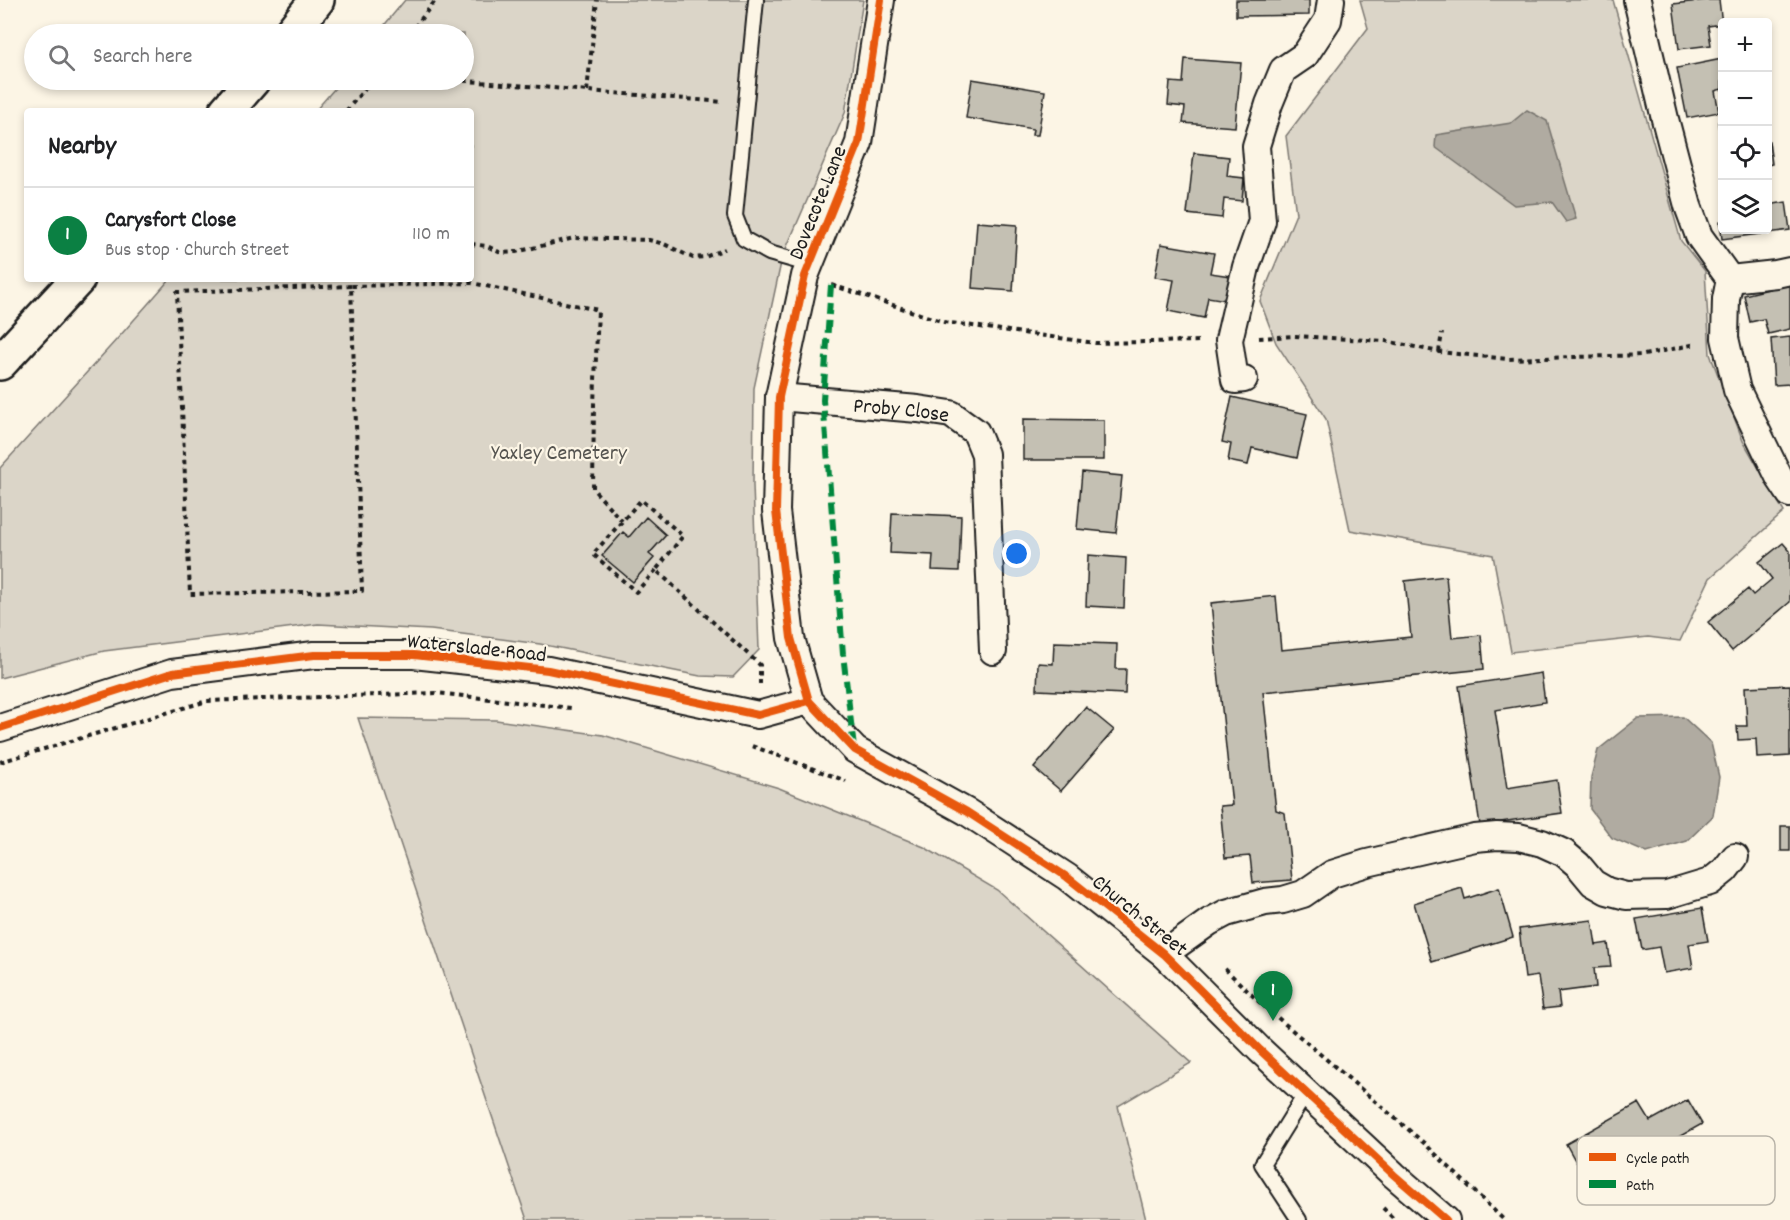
<!DOCTYPE html>
<html lang="en">
<head>
<meta charset="utf-8">
<style>
  :root { --surface:#fff; --page:#f2f2f2; --text:#202124; --muted:#757577; --line:#e0e0e0; --accent:#0b8043 }
  body { margin:0; font-family:Dekko,sans-serif; background:var(--page); color:var(--text) }
  .controls { position:absolute; right:18px; top:18px; display:grid; overflow:hidden; border-radius:6px; box-shadow:0 3px 9px #0003 }
  .controls button { width:54px; height:54px; display:grid; place-items:center; padding:0; border:0; border-bottom:2px solid var(--line); background:var(--surface); color:var(--text); font:30px sans-serif }
  .you { position:absolute; left:1017px; top:554px; width:21px; height:21px; margin:-15px; border:4px solid #fff; border-radius:50%; background:#1a73e8; box-shadow:0 0 0 9px #1a73e833 }
  .badge { display:grid; place-items:center; width:39px; height:39px; border-radius:50%; background:var(--accent); color:#fff; font-size:20px; font-weight:700 }
  .pin { position:absolute; translate:-50% -50px; filter:drop-shadow(0 2px 3px #0008) }
  .pin::after { content:''; position:absolute; top:32px; width:21px; height:18px; background:inherit; clip-path:polygon(0 0,100% 0,50% 100%) }
  .list { margin:0; padding:0; list-style:none }
  h2 { display:flex; justify-content:space-between; align-items:center; height:78px; margin:0; padding:0 24px; font-size:26px }
  h2 small { font-size:20px; font-weight:400; color:var(--muted) }
  .list li { display:grid; grid-template-columns:39px 1fr auto; gap:18px; align-items:center; box-sizing:border-box; height:96px; padding:0 24px; border-top:2px solid var(--line) }
  .list b { display:block; font-size:22px; white-space:nowrap }
  .list p { margin:0; font-size:20px; white-space:nowrap; color:var(--muted) }
  .list em { font-size:20px; font-style:normal; color:var(--muted) }
  .icon { flex:none; width:33px; height:33px; fill:none; stroke:currentColor; stroke-width:2; stroke-linecap:round; stroke-linejoin:round }
  .map { position:relative; flex:none; width:1790px; height:1220px; overflow:hidden }
  .search { position:absolute; background:var(--surface); box-shadow:0 3px 9px #0003; left:24px; top:24px; width:450px; height:66px; display:flex; align-items:center; gap:15px; box-sizing:border-box; padding:0 21px; border-radius:33px; color:var(--muted); font-size:22px }
  .panel { position:absolute; background:var(--surface); box-shadow:0 3px 9px #0003; left:24px; top:108px; width:450px; height:174px; border-radius:6px }
  .map>svg:first-child { display:block }
  .green { fill:#dbd5c8; stroke:#7c7872; stroke-width:1.5 }
  .water { fill:#b0aba1; stroke:#75726c; stroke-width:1.5 }
  .building { fill:#c4c0b3; stroke:#1c1c1c; stroke-width:1.5 }
  .lines { fill:none; stroke-linecap:round; stroke-linejoin:round }
  .service-casing { stroke:#1c1c1c; stroke-width:18 }
  .minor-casing { stroke:#1c1c1c; stroke-width:30 }
  .secondary-casing { stroke:#1c1c1c; stroke-width:38 }
  .path { stroke:#1c1c1c; stroke-width:4; stroke-dasharray:4.5 4.5; stroke-linecap:butt }
  .service { stroke:#fcf5e5; stroke-width:14 }
  .minor { stroke:#fcf5e5; stroke-width:26 }
  .secondary { stroke:#fcf5e5; stroke-width:33 }
  .quiet { stroke:#00873e; stroke-width:6; stroke-dasharray:12 6; stroke-linecap:butt }
  .cycleway-casing { stroke:#fcf5e5; stroke-width:11 }
  .cycleway { stroke:#e8590c; stroke-width:8 }
  .labels { text-anchor:middle; stroke-width:4.5; stroke-linejoin:round; paint-order:stroke }
  .street-label { font-size:22px; fill:#1c1c1c; stroke:#fcf5e5 }
  .park-label { font-size:22px; fill:#555450; stroke:#fcf5e5 }
  .key { fill:#fcf5e5; stroke:#b9b4a9; stroke-width:1.5 }
  .key-label { font-size:16px; fill:#1c1c1c }
</style>
</head>
<body>
<div class="map">
<svg width="1790" height="1220" viewBox="0 0 1790 1220">
  <rect width="100%" height="100%" fill="#fcf5e5"/>
  <filter id="ink" filterUnits="userSpaceOnUse"><feTurbulence type="fractalNoise" baseFrequency=".0167" numOctaves="2"/><feDisplacementMap in="SourceGraphic" scale="12" xChannelSelector="R" yChannelSelector="G"/><feConvolveMatrix kernelMatrix="1 2 1 2 8 2 1 2 1" color-interpolation-filters="sRGB"/></filter>
  <g filter="url(#ink)">
    <path class="green" d="M405,0H863L845,113L782,258L754,388L753,485L759,650L733,677L700,676L540,644L431,630L318,624L104,651L0,678V468L118,338L170,279H471V111H315L342,80H464V34H377Z
      M1360,0H1613L1681,241L1705,271L1710,354L1743,441L1784,512L1710,578L1680,641L1648,637L1511,652L1493,555L1350,530L1326,419L1276,343L1260,301L1296,214L1286,136L1368,28Z
      M358,718L496,720L603,735L779,788L924,847L997,890L1191,1063L1118,1106L1146,1220H527Z"/>
    <path class="water" d="M1527,110L1547,121L1576,219L1566,222L1552,202L1514,205L1435,147L1436,135L1511,123Z
      M1683,717L1711,743L1719,777L1713,816L1687,841L1647,853L1612,838L1590,809L1591,777L1598,750L1638,718Z"/>
    <path class="building" d="M1236,0H1309V15L1236,16Z
      M1707,0H1719L1722,24L1708,26L1711,45L1679,49L1673,4Z
      M1185,59L1241,63L1235,127L1183,123L1185,107L1168,105L1170,82L1183,83Z
      M1722,59V89L1715,91L1719,112L1687,118L1677,68Z
      M972,79L1045,91L1038,135H1032L1033,129L966,118Z
      M1722,121V158L1718,122Z
      M1768,141H1769L1772,164L1768,165Z
      M1194,153L1229,157L1227,176L1244,178L1242,201L1224,199L1222,218L1187,214Z
      M1786,202L1790,230L1722,239L1720,222L1722,221V230H1768V205Z
      M977,222L1017,225L1013,291L972,288Z
      M1161,244L1214,253L1210,273L1230,276L1226,300L1208,297L1204,318L1168,311L1174,280L1155,277Z
      M1790,284V329L1768,334L1764,319L1750,322L1744,295Z
      M1790,337V384L1774,385L1771,339Z
      M1232,397L1307,414L1297,458L1252,448L1248,465L1228,461L1231,444L1222,442Z
      M1023,419L1104,420V460H1023Z
      M1082,472L1122,476L1116,533L1077,529Z
      M892,513L961,516L959,571L932,570L933,555L890,553Z
      M646,517L666,535L649,554L654,558L633,582L602,556L623,532L629,537Z
      M1783,543L1790,551V602L1732,651L1708,622L1748,589L1753,595L1772,579L1759,562Z
      M1088,555L1126,558L1124,608L1086,606Z
      M1446,576L1452,638L1481,635L1484,669L1263,692L1276,810L1285,813L1292,880L1253,883L1250,856L1225,858L1220,806L1232,805L1211,603L1276,596L1281,650L1411,637L1405,581Z
      M1054,642L1117,644L1116,669H1126L1125,694L1037,690L1038,663L1053,664Z
      M1541,673L1545,702L1495,710L1507,788L1557,780L1562,813L1480,825L1459,686Z
      M1790,685V756L1757,758L1756,739L1738,740L1737,726H1747L1745,687Z
      M1086,707L1114,730L1061,791L1034,768Z
      M1781,826H1790V851H1781Z
      M1462,888L1465,899L1499,888L1513,937L1432,962L1414,903Z
      M1702,908L1708,941L1689,944L1693,968L1664,973L1659,947L1642,950L1636,919Z
      M1592,920L1596,945L1608,943L1611,967L1594,968L1596,987L1558,992L1560,1007L1543,1009L1538,976L1525,978L1519,929Z
      M1688,1100L1702,1124L1607,1177L1593,1153L1576,1162L1566,1144L1639,1103L1650,1121Z"/>
    <g class="lines">
      <defs>
        <path id="service" d="M756,0L735,216L744,239L769,253L811,265
          M1299,1220L1262,1164L1306,1093"/>
        <g id="minor">
          <path d="M881,0L859,143L805,276L779,397L776,511L791,638L809,701L855,750L967,812L1067,877L1164,954L1260,1050L1394,1175L1446,1220"/>
          <path d="M1637,0L1665,119L1688,206L1699,236L1730,279L1726,299L1725,338L1737,390L1780,479L1790,494"/>
          <path d="M1730,279L1776,274L1790,271"/>
          <path d="M1244,379L1235,380L1229,340L1246,267L1262,221L1256,146L1269,104L1283,70L1305,55L1328,20L1331,0"/>
          <path id="s1" d="M779,397L918,409L951,414L976,432L985,454L993,651"/>
          <path d="M0,728L172,673L314,655H414L548,670L758,715L809,701"/>
          <path d="M1164,954L1209,922L1226,913L1265,902L1283,900L1303,894L1332,874L1367,863L1475,838L1497,836L1519,837L1542,843L1564,853L1578,865L1593,883L1607,891L1626,896L1667,895L1710,882L1725,870L1735,857"/>
        </g>
        <path id="secondary" d="M290,34L317,0
          M226,111L253,80
          M0,363L78,279"/>
      </defs>
      <use href="#service" class="service-casing"/>
      <use href="#minor" class="minor-casing"/>
      <use href="#secondary" class="secondary-casing"/>
      <path class="path" d="M409,34L436,0
        M455,80L723,102
        M587,91L597,0
        M346,111L372,80
        M471,244L487,246L501,253L516,252L574,238L649,240L664,244L693,258L705,257L725,249
        M832,285L944,322L1095,343L1201,341
        M351,286L177,292L190,594L362,591L351,286L472,283L598,310L594,404L593,489L622,521
        M1259,338L1293,336L1386,341L1439,352L1508,359L1644,355L1696,344
        M1439,352L1442,333
        M656,570L636,592L593,554L641,500L683,536L656,570L760,665V684
        M752,746L846,781
        M0,762L207,701L436,693L571,708
        M1225,969L1257,1000L1424,1143L1504,1220
        M1383,1208L1395,1220"/>
      <use href="#service" class="service"/>
      <use href="#minor" class="minor"/>
      <use href="#secondary" class="secondary"/>
      <path class="quiet" d="M831,285L823,400L843,654L854,748"/>
      <defs>
        <path id="cycleway" d="M881,0L859,143L805,276L779,397L776,511L791,638L809,701L855,750L967,812L1067,877L1164,954L1260,1050L1394,1175L1446,1220
          M0,728L172,673L314,655H414L548,670L758,715L809,701"/>
      </defs>
      <use href="#cycleway" class="cycleway-casing"/>
      <use href="#cycleway" class="cycleway"/>
    </g>
  </g>
  <g class="labels">
    <g class="street-label">
      <text transform="translate(816 202) rotate(-68)" y="8">Dovecote Lane</text>
      <text dy="8" stroke="none"><textPath href="#s1" startOffset="123">Proby Close</textPath></text>
      <text transform="translate(477 646) rotate(6)" y="8">Waterslade Road</text>
      <text transform="translate(1141 914) rotate(39)" y="8">Church Street</text>
    </g>
    <g class="park-label">
      <text x="559" y="459">Yaxley Cemetery</text>
    </g>
  </g>
  <rect x="1577" y="1136" width="198" height="69" rx="9" class="key"/>
  <rect x="1589" y="1153" width="27" height="8" fill="#e8590c"/>
  <rect x="1589" y="1180" width="27" height="8" fill="#00873e"/>
  <g class="key-label">
    <text x="1626" y="1163">Cycle path</text>
    <text x="1626" y="1190">Path</text>
  </g>
</svg>
<div class="controls">
<button>+</button>
<button>−</button>
<button><svg class="icon" aria-label="locate" viewBox="0 0 24 24"><circle cx="12" cy="12" r="6"/><path d="M12 2v4M12 18v4M2 12h4M18 12h4"/></svg></button>
<button><svg class="icon" aria-label="layers" viewBox="0 0 24 24"><path d="M12 4l9 5-9 5-9-5zM3 14l9 5 9-5"/></svg></button>
</div>
<div class="you"></div>
<div class="pin badge" style="left:1273px;top:1021px">1</div>
<div class="search"><svg class="icon" aria-label="search" viewBox="0 0 24 24"><circle cx="10" cy="10" r="6"/><path d="M15 15l6 6"/></svg>Search here</div>
<section class="panel">
<h2>Nearby<small></small></h2>
<ul class="list">
<li><span class="badge">1</span><div><b>Carysfort Close</b><p>Bus stop · Church Street</p></div><em>110 m</em></li>
</ul>
</section>
</div>
</body>
</html>
